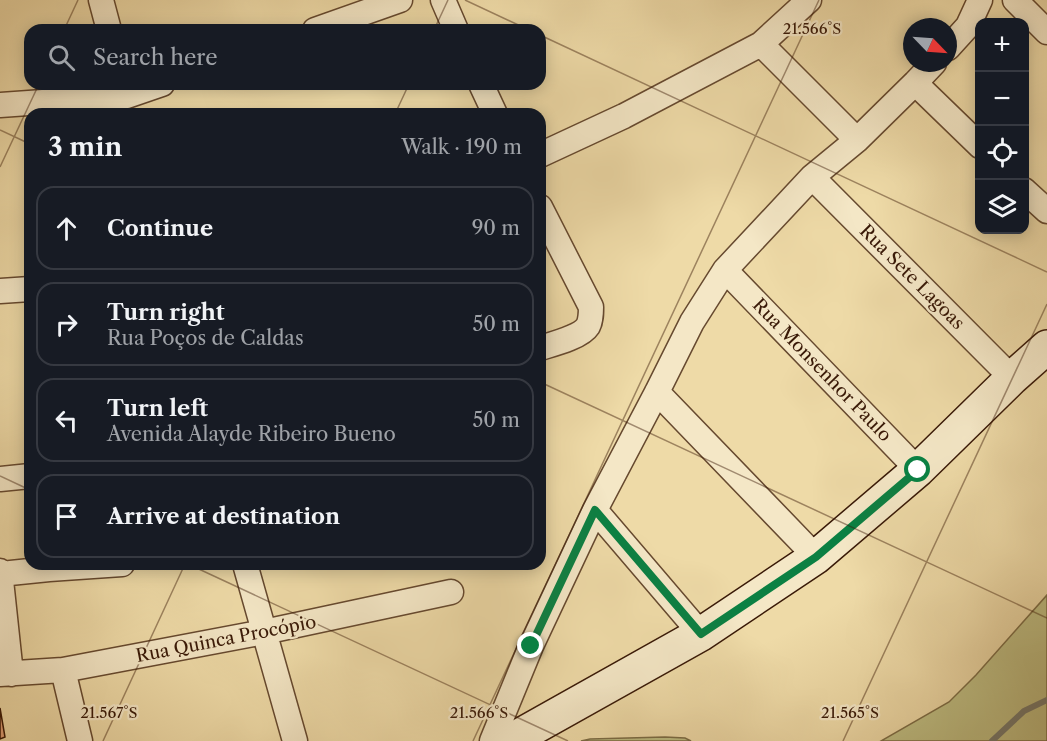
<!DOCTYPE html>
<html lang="en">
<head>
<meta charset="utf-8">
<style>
  :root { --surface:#171b24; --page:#242831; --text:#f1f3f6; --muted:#9ea1a6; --line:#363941 }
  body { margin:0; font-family:"Libre Caslon Text",serif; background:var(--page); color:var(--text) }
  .controls { position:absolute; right:18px; top:18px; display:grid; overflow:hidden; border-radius:12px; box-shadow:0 3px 15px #0003 }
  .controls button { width:54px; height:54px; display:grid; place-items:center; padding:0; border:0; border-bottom:2px solid var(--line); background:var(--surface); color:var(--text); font:30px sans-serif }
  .compass { position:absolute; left:903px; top:18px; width:54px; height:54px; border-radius:50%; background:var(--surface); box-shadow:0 3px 15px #0003; rotate:115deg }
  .stop { position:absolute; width:18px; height:18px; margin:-14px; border:4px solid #0b8043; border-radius:50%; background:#fff }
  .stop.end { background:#0b8043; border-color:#fff; box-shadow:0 2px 6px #0008 }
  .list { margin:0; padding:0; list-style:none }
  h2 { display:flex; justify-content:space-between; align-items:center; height:78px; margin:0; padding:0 24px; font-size:26px }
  h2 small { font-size:20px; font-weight:400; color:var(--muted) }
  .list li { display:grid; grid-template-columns:39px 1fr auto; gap:18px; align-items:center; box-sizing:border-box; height:84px; margin:0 12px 12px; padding:0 12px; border:2px solid var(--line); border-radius:18px }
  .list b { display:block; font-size:22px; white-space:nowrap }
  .list p { margin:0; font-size:20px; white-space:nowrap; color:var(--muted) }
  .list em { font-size:20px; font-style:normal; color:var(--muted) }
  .icon { flex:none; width:33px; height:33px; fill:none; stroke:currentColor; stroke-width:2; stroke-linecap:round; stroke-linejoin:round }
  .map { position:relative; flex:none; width:1047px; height:741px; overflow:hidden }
  .search { position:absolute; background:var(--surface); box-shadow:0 3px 15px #0003; left:24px; top:24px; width:522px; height:66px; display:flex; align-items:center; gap:15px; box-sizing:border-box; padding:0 21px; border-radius:18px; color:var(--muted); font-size:22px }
  .panel { position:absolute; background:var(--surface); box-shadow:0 3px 15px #0003; left:24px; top:108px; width:522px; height:462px; border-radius:18px }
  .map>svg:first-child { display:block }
  .green { fill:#bebe83; stroke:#7c6c45; stroke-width:1.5 }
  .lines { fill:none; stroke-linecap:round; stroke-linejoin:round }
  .stream { stroke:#74786d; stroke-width:6 }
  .building { fill:#de9e77; stroke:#391907; stroke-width:1.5 }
  .street-casing { stroke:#66492f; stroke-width:27 }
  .secondary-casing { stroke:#391907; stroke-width:36 }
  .street { stroke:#f4e7c6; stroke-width:24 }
  .secondary { stroke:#f4e7c6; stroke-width:33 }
  .route { stroke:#0b8043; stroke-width:8 }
  .ticks { fill:none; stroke:#391907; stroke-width:1.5; stroke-opacity:0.45 }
  .labels { text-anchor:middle; stroke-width:4.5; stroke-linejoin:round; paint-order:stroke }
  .street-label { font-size:18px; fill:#391907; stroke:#f4e7c6 }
  .ticks-label { font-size:15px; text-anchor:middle; fill:#391907; stroke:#f4e7c6; stroke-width:4.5; stroke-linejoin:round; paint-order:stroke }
</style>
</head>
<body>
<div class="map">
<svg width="1047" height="741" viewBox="0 0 1047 741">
  <rect width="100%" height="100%" fill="#eedaa7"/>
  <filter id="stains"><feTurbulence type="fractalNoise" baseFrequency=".00333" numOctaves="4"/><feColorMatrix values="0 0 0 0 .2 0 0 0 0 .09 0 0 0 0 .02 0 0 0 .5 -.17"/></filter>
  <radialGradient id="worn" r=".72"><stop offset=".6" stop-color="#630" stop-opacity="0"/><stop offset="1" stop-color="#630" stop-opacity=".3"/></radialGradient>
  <path class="green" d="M1047,595V741H881L949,702L976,675Z
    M665,737L685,738L691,741H581L590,739Z"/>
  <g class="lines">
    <path class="stream" d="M992,741L1024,711L1047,700"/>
  </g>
  <path class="building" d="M0,708L5,737L0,739Z"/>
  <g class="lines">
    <defs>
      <path id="street" d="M101,0L109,30
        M443,0L456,30
        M1015,0L1047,32
        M315,30L400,0
        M761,44L857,140
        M948,48L968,26L980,0
        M915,83L980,146
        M481,84L495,114
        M0,105L127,96L162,84
        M540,155L624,116L761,44L809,0
        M812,177L1012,378
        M1024,190L1047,211
        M540,207L591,307C591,314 591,320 588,326C581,337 553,344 540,348
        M725,270L918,470
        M0,291L30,289
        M657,392L816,557
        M0,479L30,476
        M595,510L701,634
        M245,564L295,741
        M0,571L11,674
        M0,574L49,569L122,564
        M63,670L80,741
        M0,674L63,670L264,632L451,592
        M492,741L531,646L595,510L657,392L692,322L725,270L812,177L857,140L915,83L934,63"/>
      <path id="secondary" d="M510,741L701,634L816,557L918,470L1012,378L1047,347"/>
    </defs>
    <use href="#street" class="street-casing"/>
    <use href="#secondary" class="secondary-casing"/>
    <use href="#street" class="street"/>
    <use href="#secondary" class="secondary"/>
  </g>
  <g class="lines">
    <path class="route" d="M531,646L595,510L701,634L816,557L918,470"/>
  </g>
  <path class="ticks" d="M465,0L529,30M64,30L78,0M434,30L448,0M540,35L1047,272M395,114L409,84M0,130L30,144M0,167L39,84M540,382L1047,618M0,476L30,490M188,564L568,741M103,741L185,564M473,741L819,0M843,741L1047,304"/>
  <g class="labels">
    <g class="street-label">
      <text transform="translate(912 277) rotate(45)" y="6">Rua Sete Lagoas</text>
      <text transform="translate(822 370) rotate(46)" y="6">Rua Monsenhor Paulo</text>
      <text transform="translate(226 639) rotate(-11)" y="6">Rua Quinca Procópio</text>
    </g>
  </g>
  <g class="ticks-label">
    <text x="812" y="34">21.566°S</text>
    <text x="109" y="718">21.567°S</text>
    <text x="479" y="718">21.566°S</text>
    <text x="850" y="718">21.565°S</text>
  </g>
  <rect width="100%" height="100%" filter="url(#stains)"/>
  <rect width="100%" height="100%" fill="url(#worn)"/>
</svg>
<div class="controls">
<button>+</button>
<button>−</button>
<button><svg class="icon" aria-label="locate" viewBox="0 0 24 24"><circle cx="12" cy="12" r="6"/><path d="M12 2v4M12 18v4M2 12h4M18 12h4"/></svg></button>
<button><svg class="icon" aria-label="layers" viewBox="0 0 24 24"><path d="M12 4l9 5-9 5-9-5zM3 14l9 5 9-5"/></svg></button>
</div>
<svg class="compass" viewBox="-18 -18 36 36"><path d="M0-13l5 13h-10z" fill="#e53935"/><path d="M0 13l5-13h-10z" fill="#9ea1a6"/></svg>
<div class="stop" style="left:918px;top:470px"></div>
<div class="stop end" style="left:531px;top:646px"></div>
<div class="search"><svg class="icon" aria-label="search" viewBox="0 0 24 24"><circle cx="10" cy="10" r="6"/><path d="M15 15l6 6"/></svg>Search here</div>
<section class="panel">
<h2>3 min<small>Walk · 190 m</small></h2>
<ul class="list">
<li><svg class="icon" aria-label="ahead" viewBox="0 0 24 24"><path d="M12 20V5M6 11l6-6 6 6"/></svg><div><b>Continue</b></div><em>90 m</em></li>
<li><svg class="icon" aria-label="right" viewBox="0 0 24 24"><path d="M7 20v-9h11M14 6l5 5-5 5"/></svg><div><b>Turn right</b><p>Rua Poços de Caldas</p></div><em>50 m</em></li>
<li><svg class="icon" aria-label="left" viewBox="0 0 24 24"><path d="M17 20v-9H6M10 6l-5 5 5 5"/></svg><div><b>Turn left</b><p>Avenida Alayde Ribeiro Bueno</p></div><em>50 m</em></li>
<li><svg class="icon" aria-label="arrive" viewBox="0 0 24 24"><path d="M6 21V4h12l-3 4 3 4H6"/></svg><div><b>Arrive at destination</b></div></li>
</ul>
</section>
</div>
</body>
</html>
